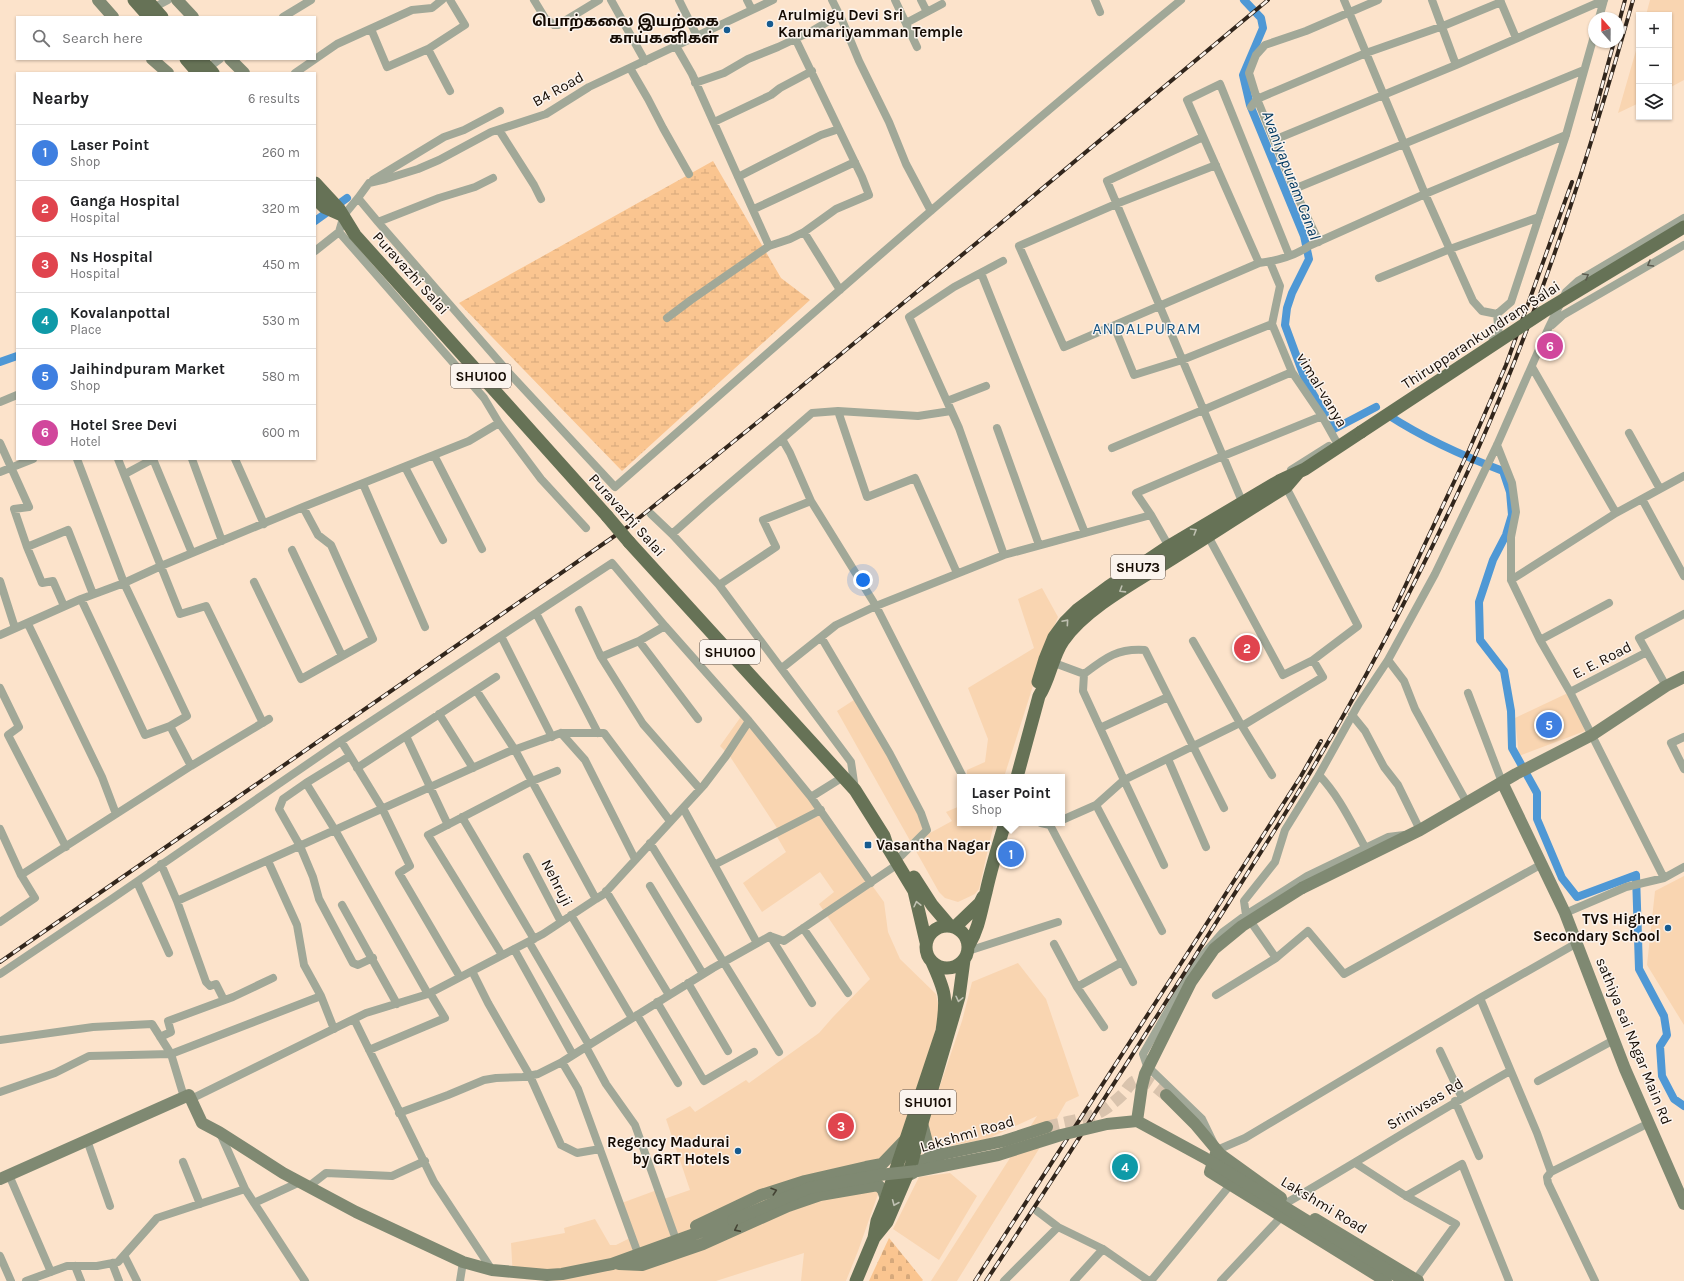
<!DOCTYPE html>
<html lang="en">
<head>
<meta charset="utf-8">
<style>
  :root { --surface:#fff; --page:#f2f2f2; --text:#202124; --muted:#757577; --line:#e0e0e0; --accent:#165b90 }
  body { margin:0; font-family:Karla,"Noto Sans Tamil",sans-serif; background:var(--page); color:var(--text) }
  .controls { position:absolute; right:12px; top:12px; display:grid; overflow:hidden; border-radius:0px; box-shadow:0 1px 3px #0004 }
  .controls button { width:36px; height:36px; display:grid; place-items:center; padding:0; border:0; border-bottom:1px solid var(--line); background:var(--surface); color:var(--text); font:20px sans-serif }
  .compass { position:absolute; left:1588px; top:12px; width:36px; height:36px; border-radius:50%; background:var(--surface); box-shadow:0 1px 3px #0004; rotate:339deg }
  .you { position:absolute; left:863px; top:580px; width:14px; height:14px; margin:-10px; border:3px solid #fff; border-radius:50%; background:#1a73e8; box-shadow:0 0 0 6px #1a73e833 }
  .badge { display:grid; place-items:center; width:26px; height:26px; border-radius:50%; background:var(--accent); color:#fff; font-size:13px; font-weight:700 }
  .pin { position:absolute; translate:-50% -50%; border:2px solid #fff; box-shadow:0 1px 4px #0006 }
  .popup { position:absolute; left:957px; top:774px; width:108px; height:52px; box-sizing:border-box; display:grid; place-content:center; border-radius:0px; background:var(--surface); filter:drop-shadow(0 1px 3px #0005); font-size:13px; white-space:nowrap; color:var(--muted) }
  .popup b { font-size:15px; color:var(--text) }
  .popup::after { content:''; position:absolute; left:50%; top:100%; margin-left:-8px; border:8px solid transparent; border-top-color:var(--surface) }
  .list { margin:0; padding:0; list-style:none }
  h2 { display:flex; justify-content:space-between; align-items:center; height:52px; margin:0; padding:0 16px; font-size:17px }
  h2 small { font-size:13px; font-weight:400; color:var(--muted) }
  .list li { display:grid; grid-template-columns:26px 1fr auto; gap:12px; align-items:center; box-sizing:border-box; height:56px; padding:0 16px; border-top:1px solid var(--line) }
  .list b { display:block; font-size:15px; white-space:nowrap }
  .list p { margin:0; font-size:13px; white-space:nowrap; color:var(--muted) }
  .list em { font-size:13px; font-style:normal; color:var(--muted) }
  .icon { flex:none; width:22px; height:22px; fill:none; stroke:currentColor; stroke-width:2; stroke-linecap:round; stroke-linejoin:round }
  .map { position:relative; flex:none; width:1684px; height:1281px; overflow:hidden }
  .search { position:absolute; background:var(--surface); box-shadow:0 1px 3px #0004; left:16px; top:16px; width:300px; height:44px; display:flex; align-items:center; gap:10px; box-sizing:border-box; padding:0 14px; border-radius:0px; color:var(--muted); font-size:15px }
  .panel { position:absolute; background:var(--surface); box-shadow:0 1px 3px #0004; left:16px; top:72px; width:300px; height:388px; border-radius:0px }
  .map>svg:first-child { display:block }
  .built { fill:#f9d5b1 }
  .wetland { fill:url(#wetland-marsh) }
  .cemetery { fill:url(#cemetery-stones) }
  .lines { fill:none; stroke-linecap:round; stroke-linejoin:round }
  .canal { stroke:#4f98d5; stroke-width:8 }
  .secondary-tunnel { stroke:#d9c3ad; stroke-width:12; stroke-dasharray:12 6; stroke-linecap:butt }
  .street { stroke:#a1a898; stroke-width:8 }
  .secondary { stroke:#7f8972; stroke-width:12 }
  .primary { stroke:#667256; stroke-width:13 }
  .rail-casing { stroke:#32261c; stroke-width:4 }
  .rail { stroke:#fbf4ee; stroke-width:2.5; stroke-dasharray:8; stroke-linecap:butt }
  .secondary-bridge { stroke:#7f8972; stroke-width:12 }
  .primary-bridge { stroke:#667256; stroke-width:13 }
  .oneway { stroke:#5b5a4e }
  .oneway2 { stroke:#bfc0b1 }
  .oneway3 { stroke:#454435 }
  .poi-dot { fill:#165b90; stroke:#fbf4ee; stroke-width:1.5 }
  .labels { text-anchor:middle; stroke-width:3; stroke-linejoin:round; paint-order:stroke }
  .shield { fill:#fbf4ee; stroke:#5a514a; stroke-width:1 }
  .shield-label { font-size:14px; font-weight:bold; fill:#150b03 }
  .poi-label { font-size:15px; font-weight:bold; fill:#150b03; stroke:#fbf4ee; text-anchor:end }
  .street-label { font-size:15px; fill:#150b03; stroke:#fbf4ee }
  .water-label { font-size:16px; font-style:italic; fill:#003860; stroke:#fbf4ee }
  .neighbourhood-label { font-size:16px; letter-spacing:1px; fill:#155484; stroke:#fbf4ee }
</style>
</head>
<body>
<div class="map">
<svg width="1684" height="1281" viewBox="0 0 1684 1281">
  <defs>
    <pattern id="wetland-marsh" width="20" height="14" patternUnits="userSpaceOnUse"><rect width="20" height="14" fill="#fac590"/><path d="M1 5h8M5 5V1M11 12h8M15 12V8" fill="none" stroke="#d5a87b"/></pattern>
    <pattern id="cemetery-stones" width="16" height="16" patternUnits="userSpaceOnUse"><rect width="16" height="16" fill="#fac590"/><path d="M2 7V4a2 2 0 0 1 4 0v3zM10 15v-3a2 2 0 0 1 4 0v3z" fill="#d5a87b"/></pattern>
  </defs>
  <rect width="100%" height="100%" fill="#fce3cb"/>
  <path class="built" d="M1650,0H1684V80L1669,88V15H1646Z
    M1639,40V103L1618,113Z
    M1042,588L1058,617L1044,651L1004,777H967V770L985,762L988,739L968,688L1034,648L1018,599Z
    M1570,692L1585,731L1519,756L1515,718Z
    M857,698L892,760L930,833L952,821L946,812L960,806V823H994L979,889L975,894L958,902L945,898L939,892L837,711Z
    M739,713L790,772L884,902L888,932L900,959L936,994L940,1013L925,1068L898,1145L891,1157L858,1251L846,1281H801L804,1253L716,1281H547L513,1278L511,1243L565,1233L564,1228L595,1219L610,1245H616L630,1238L619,1204L657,1190L661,1200L690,1190L666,1119L690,1106L695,1112L746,1080L749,1083L819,1033L833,1017L870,979L819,904L834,892L820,872L762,912L743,883L786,852L773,830L777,828L729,755L720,746L740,718Z
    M1684,876V1025L1647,965L1655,891Z
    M1018,963L1046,999L1079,1096L1066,1102L1042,1144L957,1281H931L1037,1116L987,1139L937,1148L929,1145L925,1130L962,1021L972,982Z
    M950,1173L977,1196L939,1260L893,1229L919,1177Z"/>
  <path class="wetland" d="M713,161L781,278L810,300L622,471L459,303Z"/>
  <path class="cemetery" d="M889,1238L923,1280L922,1281H869Z"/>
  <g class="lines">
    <path class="canal" d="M1244,0L1261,18L1263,28L1243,75L1250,105L1304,236L1309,259L1292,293L1287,308L1285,325L1306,382L1334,429L1376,407
      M315,221L347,198
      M0,362L17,356
      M1388,415C1425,439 1463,456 1503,471L1510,492L1512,515L1506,535L1493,560L1479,602L1480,640L1504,671L1511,711L1512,748L1537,793V819L1562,878L1577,897L1636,875L1639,969L1664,1016L1667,1035L1660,1046L1662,1076L1674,1099L1684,1106"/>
    <path class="secondary-tunnel" d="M1047,1127C1067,1121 1091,1120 1108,1107C1113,1103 1118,1099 1122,1095C1128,1089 1130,1080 1140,1080C1150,1080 1159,1090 1166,1095"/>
    <path class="street" d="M534,0L545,18L554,25H558L599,0
      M611,0L645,61
      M679,0L697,36
      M747,0L752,10
      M832,0L842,20L859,61L889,122L906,164L931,211
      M895,0L917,47
      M921,0L927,12
      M1095,0L1100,12
      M1344,0L1425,194L1473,301L1482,311L1497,314L1511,302L1566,135L1594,36
      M1432,0L1456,65
      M1500,0L1516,38
      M153,8L168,0
      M283,17L311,0
      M1599,18L1604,0
      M906,23L942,4
      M371,29L387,67L428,49L465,25L450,0
      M428,49L450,91
      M208,68L220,59
      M630,68L648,99L663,128L689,174
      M295,73L337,44L412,10L432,8L442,0
      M695,83L724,73L748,59L778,47L812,31L839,15
      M1251,107L1257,99L1366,53L1443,26L1501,2
      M714,122L771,95L780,88L812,71
      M499,130L534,185L541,199
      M1203,137L1107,181L1244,506
      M1274,140L1456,65L1604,0
      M1216,165L1116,204L1019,246L1064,347L1259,263C1277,261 1296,255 1311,245L1425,194L1566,135
      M738,177L821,135L839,129
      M373,180L444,137L464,130L500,111
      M1294,189L1584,70
      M358,198L378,222L439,198L475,187L493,178
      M754,209L855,162
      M378,222L510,374L615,487C802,323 988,158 1181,0
      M339,232L344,215L358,198L369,183L386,179L418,169L439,160L491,132L546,114L589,87L773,0
      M804,232L840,290
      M1319,242L1294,189L1257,99L1249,73L1256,55L1265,45L1306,31L1378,0
      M769,246L790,239L804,232L836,209L869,195L862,177L795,38
      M315,251L339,232
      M1003,261L954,287L909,317L959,428L1004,555
      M1270,262L1280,286L1272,324L1292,372L1322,416L1336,441
      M1259,263L1187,100L1220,84L1289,255
      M981,273L1085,533
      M1379,278L1450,249L1539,217
      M667,318L691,300L769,246L692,74L676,46
      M1552,325L1563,315L1684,245
      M1114,326L1134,375L1182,360L1272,324
      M1493,340L1499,336L1497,314
      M1532,367L1616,513
      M947,401L986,386
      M0,402L17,395
      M838,411L867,497L915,478L957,573
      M499,423L541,479L586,528
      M997,428L1039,545
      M1629,433L1660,489
      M782,439L812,413L838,411L918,416L951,411
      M0,443L29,507L14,509L27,547L68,530L93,594
      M1497,445L1512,483L1516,512L1511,537V580
      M1112,448L1203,410L1292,372
      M434,455L482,549
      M77,459L124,583L187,716L170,726
      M118,459L180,614L206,606L263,723
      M153,459L192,553
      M192,459L222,541
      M235,459L264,524
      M405,467L443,540
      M1291,470L1329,446
      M0,472L33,459
      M125,474L153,459
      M363,484L425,627
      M1642,499L1684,576
      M811,501L763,520L776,547L719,585L851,762L855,789
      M651,514L672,534
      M1208,536L1283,675L1313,660
      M27,547L42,583L53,581L64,606
      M292,550L342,656
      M1171,550L1151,515L1136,493L1223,456L1322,416
      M0,581L15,628
      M254,582L301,679L373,639L331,545L318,535L303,507
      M719,585L672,534L708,502L782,439L790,453L811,501L876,606L963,777
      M81,599L145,735L170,726L191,766
      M579,610L601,657L643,724L700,789
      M536,613L598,733
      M28,624L102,777L116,814
      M0,635L81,599L124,583L161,566L303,507L469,441L499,423L484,398L339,232
      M501,636L552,737
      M821,637L890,754L921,813L927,830L901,856
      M1540,640L1609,603
      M639,641L698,719
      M1193,641L1240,723
      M601,657L639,641L665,626
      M1388,660L1404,681L1415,709L1467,803
      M1049,661L1084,674L1083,691L1124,780L1240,723L1242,726
      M782,668L836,625L876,606L1004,555L1151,515
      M1084,674C1105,658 1117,648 1145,650L1224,808
      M1666,686L1639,638L1684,614
      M0,688L19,727L8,735L66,847
      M476,690L515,750L596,899
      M1570,692L1647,652
      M1468,693L1502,782
      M439,714L473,768
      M1352,715L1365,731L1384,767L1398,785L1420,830
      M1242,726L1323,677L1313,660L1358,626L1286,487
      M1242,726L1272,775
      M1100,728L1168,697
      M561,733L585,760L635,859
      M406,736L448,825
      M1684,737L1671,743L1684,769
      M341,741L382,808L410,866L399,873L460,977
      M1168,759L1206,847
      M357,768L496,677
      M1319,775C1339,796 1351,822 1365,847
      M306,783L350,756
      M811,797L843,777
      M1096,805L1124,780L1164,865
      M683,808L757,943
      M462,817L534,939
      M1062,820L1096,805L1162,931
      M1041,823L1050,825L1133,982
      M0,829L21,875L35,898L0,922
      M1404,835L1388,837L1307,876L1246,915L1223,932L1195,964L1143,1054L1147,1066L1202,1119L1217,1150L1245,1138L1480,998L1577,943
      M650,843L779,1052
      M527,857L561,922
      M268,861L297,925L304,965L321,996L334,1029
      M161,864L177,901L508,752L561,733H604L670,821
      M714,865L821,810
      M21,875L191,766L269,719
      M1664,878L1570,692L1540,640L1511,580L1616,513L1684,476
      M137,882L169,953
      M650,886L703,974
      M606,891L669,995
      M177,901L206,982L210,986L216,984L224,1000
      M342,905L397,1004
      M1565,913L1626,887L1664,878L1684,867
      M571,915L632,1018
      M803,928L848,993
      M770,936L812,1003
      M529,942L589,1045L713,968L770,936L784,941L898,864
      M1054,944L1077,987
      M514,949L573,1055
      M968,951L1058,922
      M502,955L428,835L532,781L557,771
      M373,958L358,965L353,963L319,899L313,877L300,846L279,809L283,799L306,783L335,830L428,994
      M1276,958L1246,915L1244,901L1275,862L1285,830L1319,775L1358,705L1388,660L1435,574L1497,445L1548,329L1566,292L1578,281L1684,218
      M472,971L488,1003L530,1076L561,1145L577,1153L600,1149
      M0,974L113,898L341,741L612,563L665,626L749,721L811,797L871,883
      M688,983L728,1051
      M1216,995L1276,958L1308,931L1344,974L1542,864
      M1480,998L1537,1133L1551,1172
      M657,1002L704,1081L754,1052
      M637,1015L678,1083
      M354,1019L434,1182L492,1270
      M1104,1027L1077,987L1122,962
      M160,1037L171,1032L168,1021L233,997L273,978
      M0,1040L93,1027L152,1024L171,1054L184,1097
      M589,1045L562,1062L578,1089L636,1248
      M586,1047L606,1084L635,1125L674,1234
      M369,1050L445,1018L430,993
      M1440,1051L1462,1098
      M1538,1081L1614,1040
      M0,1092L55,1073L89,1056L171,1054L321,996
      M191,1099L366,1013L428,994L543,934L596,899L604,894L704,785L726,756L749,721
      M1455,1101L1479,1156
      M399,1113L448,1095L484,1080L496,1078L523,1077L538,1074L562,1062
      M220,1133L245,1189L305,1281
      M87,1140L110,1206
      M183,1162L200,1204
      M1355,1163L1406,1196L1456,1224L1416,1279
      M9,1175L51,1272
      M308,1187L326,1173L392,1176L425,1161
      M1406,1196L1462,1164L1509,1281
      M1288,1202C1362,1159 1435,1113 1510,1071
      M254,1203L300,1182
      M1037,1211L1058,1227L1103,1249L1149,1281
      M124,1255L137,1281
      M0,1256L11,1281
      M112,1263L119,1281
      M75,1266L81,1281
      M26,1281L67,1266H97L118,1262L157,1218L245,1189
      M460,1281L463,1262
      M1004,1281L1058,1227
      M1074,1281L1103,1249
      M1151,1281L1231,1184
      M1221,1281L1282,1216
      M1595,1281L1548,1183L1547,1177L1551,1172L1649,1123"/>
    <path class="secondary" d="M98,0L113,17
      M177,0L193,17
      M152,59L168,73
      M230,59L244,73
      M1502,782L1565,913L1625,1069L1684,1204
      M1302,888L1420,830L1516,774L1592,735L1666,686L1684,677
      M1166,1095L1195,1124L1221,1155L1281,1198
      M922,1123L929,1150L932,1152L943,1154
      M1216,1153L1210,1172L1386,1281
      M909,1175L913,1173L919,1162L943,1154L1004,1141L1047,1127
      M0,1179L189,1095L202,1123L219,1132L283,1173L356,1212L463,1262L492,1270L547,1275L562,1274L612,1264L733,1220
      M1315,1219L1418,1281
      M696,1226L761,1195L805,1181L866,1167L882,1164L905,1140
      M619,1264L642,1265L703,1244L788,1206L820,1195L878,1185L883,1190L886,1199"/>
    <path class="primary" d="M134,0L149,17
      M147,0L162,17
      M186,59L198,73
      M200,59L213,73
      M315,183L339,209L355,235L607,516
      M315,198L324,207L342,215
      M629,542L855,790L884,836L888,848L914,891L926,942
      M1038,682L1045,659L1054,637L1065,622L1077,610L1108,587L1169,546L1279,481L1305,469L1361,432
      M1017,777L1039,696C1050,679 1052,657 1063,641C1086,607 1141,579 1175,557C1212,534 1248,510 1286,487L1298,473
      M914,877L932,905L949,925
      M926 947a21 21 0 1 1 42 0a21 21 0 1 1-42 0Z
      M955,927L980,903L983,897
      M969,945C979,928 981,911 986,892C991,869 998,846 1005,823
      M874,1238L887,1222L911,1166L922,1123L959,997L964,960
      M856,1281L874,1238L877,1221L886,1199L942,1031C947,997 946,993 932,962"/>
    <defs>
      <path id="rail" d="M1618,26L1625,0
        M1593,119L1614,42
        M1394,610L1469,450L1506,365L1572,182
        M0,962L629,526L764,417L1001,223L1268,0
        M975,1281L1200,934L1301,776L1321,741
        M986,1281C1057,1174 1125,1066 1194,958C1230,900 1267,844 1302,786C1366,681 1423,570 1474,458C1540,311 1589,156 1633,0"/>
    </defs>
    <use href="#rail" class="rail-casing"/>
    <use href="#rail" class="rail"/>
    <path class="secondary-bridge" d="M1137,1121L1142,1086L1145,1074L1191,982L1214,949L1242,926L1302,888
      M733,1220L809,1188L879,1175L917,1171L998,1155L1061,1135L1107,1124L1137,1121L1205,1158L1405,1281"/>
    <path class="primary-bridge" d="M1361,432L1543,312L1684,227
      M607,516L629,542"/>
  </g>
  <defs><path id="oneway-chevron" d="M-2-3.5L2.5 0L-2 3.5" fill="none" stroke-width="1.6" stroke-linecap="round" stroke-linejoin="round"/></defs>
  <g class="oneway">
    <use href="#oneway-chevron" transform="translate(1650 264) rotate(150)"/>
    <use href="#oneway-chevron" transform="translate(1586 276) rotate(-30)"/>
  </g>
  <g class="oneway2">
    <use href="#oneway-chevron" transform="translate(1194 531) rotate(-31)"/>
    <use href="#oneway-chevron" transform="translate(1122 590) rotate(148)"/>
    <use href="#oneway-chevron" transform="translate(1066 622) rotate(-49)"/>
    <use href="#oneway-chevron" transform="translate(917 904) rotate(-103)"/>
    <use href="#oneway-chevron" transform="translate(959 999) rotate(103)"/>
    <use href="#oneway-chevron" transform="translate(895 1203) rotate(113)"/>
  </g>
  <g class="oneway3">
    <use href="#oneway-chevron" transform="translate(774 1191) rotate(-18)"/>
    <use href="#oneway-chevron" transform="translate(737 1229) rotate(154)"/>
  </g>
  <g class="poi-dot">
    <circle cx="770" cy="24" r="4"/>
    <circle cx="727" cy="30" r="4"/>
    <rect x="864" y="841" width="8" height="8" rx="2"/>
    <circle cx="1668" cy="928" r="4"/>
    <circle cx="738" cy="1151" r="4"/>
  </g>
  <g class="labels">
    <g class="shield">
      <rect x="451" y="364" width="60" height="24" rx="3"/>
      <rect x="1111" y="555" width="54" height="24" rx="3"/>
      <rect x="700" y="640" width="60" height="24" rx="3"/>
      <rect x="900" y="1090" width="56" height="24" rx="3"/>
    </g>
    <g class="shield-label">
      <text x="481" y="381">SHU100</text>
      <text x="1138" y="572">SHU73</text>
      <text x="730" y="657">SHU100</text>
      <text x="928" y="1107">SHU101</text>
    </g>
    <g class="poi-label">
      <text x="778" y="20" text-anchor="start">Arulmigu Devi Sri<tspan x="778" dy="17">Karumariyamman Temple</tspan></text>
      <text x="719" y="26">பொற்கலை இயற்கை<tspan x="719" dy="17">காய்கனிகள்</tspan></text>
      <text x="876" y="850" text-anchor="start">Vasantha Nagar</text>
      <text x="1660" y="924">TVS Higher<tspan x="1660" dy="17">Secondary School</tspan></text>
      <text x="730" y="1147">Regency Madurai<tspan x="730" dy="17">by GRT Hotels</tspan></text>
    </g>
    <g class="street-label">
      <text transform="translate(558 89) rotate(-29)" y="5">B4 Road</text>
      <text transform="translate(411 273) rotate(48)" y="5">Puravazhi Salai</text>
      <text transform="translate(1481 335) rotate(-33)" y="5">Thirupparankundram Salai</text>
      <text transform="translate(1322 390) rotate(59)" y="5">vimal-vanya</text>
      <text transform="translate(627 515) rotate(48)" y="5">Puravazhi Salai</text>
      <text transform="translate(1602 660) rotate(-27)" y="5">E. E. Road</text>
      <text transform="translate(557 883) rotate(63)" y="5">Nehruji</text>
      <text transform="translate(1634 1041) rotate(68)" y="5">sathiya sai NAgar Main Rd</text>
      <text transform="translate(1425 1104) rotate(-31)" y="5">Srinivsas Rd</text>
      <text transform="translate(967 1134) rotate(-16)" y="5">Lakshmi Road</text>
      <text transform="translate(1324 1205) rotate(31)" y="5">Lakshmi Road</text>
    </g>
    <g class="water-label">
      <text transform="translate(1292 175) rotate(69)" y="6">Avaniyapuram Canal</text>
    </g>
    <g class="neighbourhood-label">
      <text x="1147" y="334">ANDALPURAM</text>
    </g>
  </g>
</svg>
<div class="controls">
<button>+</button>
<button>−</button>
<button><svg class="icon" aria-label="layers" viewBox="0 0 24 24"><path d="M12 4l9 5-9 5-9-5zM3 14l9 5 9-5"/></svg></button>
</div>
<svg class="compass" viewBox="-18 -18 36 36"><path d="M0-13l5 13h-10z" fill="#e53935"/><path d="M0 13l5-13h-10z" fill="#757577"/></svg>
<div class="you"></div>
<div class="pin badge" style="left:1011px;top:854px;background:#3f7fe0">1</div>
<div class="popup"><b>Laser Point</b>Shop</div>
<div class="pin badge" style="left:1247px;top:648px;background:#e0444e">2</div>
<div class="pin badge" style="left:841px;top:1126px;background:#e0444e">3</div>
<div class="pin badge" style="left:1125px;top:1167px;background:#0f9aa8">4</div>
<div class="pin badge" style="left:1549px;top:725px;background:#3f7fe0">5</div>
<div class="pin badge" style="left:1550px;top:346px;background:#d1479c">6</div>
<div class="search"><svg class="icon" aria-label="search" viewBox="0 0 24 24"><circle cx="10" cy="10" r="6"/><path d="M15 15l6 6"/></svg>Search here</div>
<section class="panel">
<h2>Nearby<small>6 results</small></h2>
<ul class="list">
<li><span class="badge" style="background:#3f7fe0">1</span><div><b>Laser Point</b><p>Shop</p></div><em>260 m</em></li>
<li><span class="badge" style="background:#e0444e">2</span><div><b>Ganga Hospital</b><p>Hospital</p></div><em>320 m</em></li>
<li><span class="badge" style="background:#e0444e">3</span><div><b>Ns Hospital</b><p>Hospital</p></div><em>450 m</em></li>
<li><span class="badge" style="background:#0f9aa8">4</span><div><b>Kovalanpottal</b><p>Place</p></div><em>530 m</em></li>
<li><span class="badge" style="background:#3f7fe0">5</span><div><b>Jaihindpuram Market</b><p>Shop</p></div><em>580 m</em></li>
<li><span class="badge" style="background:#d1479c">6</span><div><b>Hotel Sree Devi</b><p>Hotel</p></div><em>600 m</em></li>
</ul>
</section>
</div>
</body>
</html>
